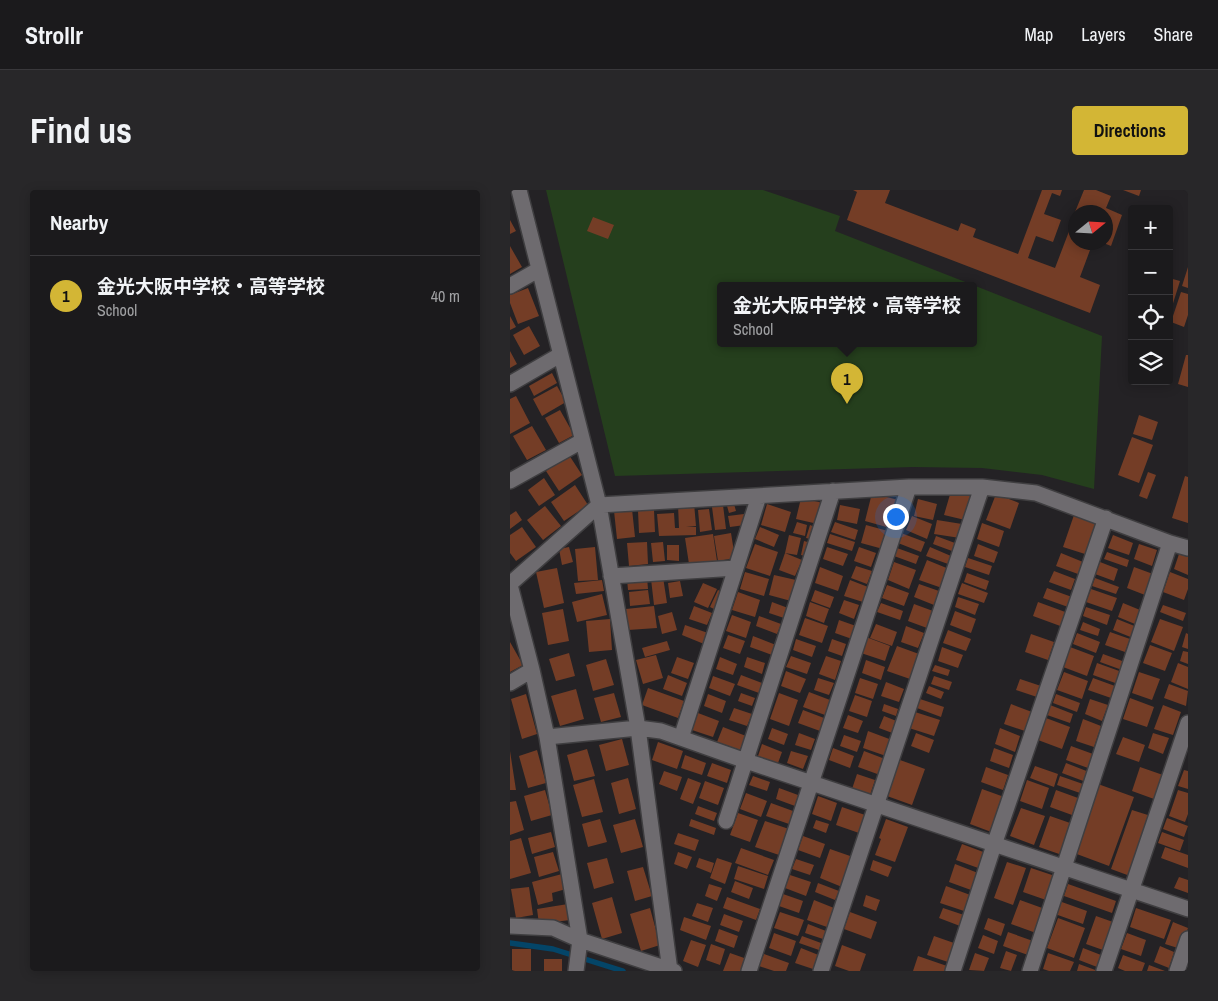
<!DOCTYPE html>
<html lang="en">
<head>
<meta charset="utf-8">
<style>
  :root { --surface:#1b1a1c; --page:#282729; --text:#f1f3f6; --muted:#a0a1a3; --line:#39383b; --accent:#d3b635 }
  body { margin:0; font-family:"Archivo Narrow","Noto Sans JP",sans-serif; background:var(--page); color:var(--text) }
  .controls { position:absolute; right:15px; top:15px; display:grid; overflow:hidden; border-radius:5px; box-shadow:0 2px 12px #0003 }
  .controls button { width:45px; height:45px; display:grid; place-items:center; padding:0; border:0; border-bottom:1px solid var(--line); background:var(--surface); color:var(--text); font:25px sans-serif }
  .compass { position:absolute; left:558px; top:15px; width:45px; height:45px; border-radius:50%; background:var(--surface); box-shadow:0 2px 12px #0003; rotate:72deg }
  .you { position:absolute; left:385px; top:326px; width:18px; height:18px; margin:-12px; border:4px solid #fff; border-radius:50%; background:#1a73e8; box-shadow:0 0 0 8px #1a73e833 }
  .badge { display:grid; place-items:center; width:32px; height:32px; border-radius:50%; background:var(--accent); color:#111; font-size:16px; font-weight:700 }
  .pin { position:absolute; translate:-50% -41px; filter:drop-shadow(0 1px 2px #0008) }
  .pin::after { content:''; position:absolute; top:26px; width:18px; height:15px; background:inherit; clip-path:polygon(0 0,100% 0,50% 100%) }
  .popup { position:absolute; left:207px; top:92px; width:260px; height:65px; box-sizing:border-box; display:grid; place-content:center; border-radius:5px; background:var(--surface); filter:drop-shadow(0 1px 4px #0005); font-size:16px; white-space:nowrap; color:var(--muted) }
  .popup b { font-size:19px; color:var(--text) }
  .popup::after { content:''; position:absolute; left:50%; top:100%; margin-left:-10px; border:10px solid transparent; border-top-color:var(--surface) }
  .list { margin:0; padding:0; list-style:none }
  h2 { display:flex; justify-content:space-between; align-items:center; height:65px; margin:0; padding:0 20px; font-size:21px }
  h2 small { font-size:16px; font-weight:400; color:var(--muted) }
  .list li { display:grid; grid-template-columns:32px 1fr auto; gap:15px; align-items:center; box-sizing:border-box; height:80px; padding:0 20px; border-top:1px solid var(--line) }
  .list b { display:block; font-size:19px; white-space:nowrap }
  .list p { margin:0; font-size:16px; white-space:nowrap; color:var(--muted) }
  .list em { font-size:16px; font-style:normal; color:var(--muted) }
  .icon { flex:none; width:28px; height:28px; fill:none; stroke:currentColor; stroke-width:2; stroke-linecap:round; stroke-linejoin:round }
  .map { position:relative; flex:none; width:678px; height:781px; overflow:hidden; border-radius:5px }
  header { display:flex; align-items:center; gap:30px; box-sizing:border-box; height:70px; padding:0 25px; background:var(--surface); border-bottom:1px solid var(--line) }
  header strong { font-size:24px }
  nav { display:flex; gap:28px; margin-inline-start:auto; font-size:18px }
  .intro { display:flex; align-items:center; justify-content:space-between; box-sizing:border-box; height:120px; padding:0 30px }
  h1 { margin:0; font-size:35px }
  .button { padding:12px 22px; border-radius:5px; background:var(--accent); color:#111; font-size:18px; font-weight:700 }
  main { display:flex; gap:30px; padding:0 30px }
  aside { flex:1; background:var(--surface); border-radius:5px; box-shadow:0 2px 12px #0003 }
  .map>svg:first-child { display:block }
  .green { fill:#253f1d }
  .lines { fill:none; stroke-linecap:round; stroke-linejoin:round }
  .stream { stroke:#044568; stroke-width:5.5 }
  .building { fill:#743d26 }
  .minor-casing { stroke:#3f3e40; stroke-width:18 }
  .minor { stroke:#6e6b6f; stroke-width:15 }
</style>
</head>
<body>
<header>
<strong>Strollr</strong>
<nav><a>Map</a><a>Layers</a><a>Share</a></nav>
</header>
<div class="intro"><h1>Find us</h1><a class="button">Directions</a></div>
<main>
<aside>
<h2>Nearby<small></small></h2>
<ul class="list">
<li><span class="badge">1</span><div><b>金光大阪中学校・高等学校</b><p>School</p></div><em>40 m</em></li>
</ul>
</aside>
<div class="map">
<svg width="678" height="781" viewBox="0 0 678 781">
  <rect width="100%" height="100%" fill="#242225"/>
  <path class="green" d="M36,0H253L330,26L325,41L463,95H211V153H463V95L592,146L584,299L532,285L472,278L403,277L105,286Z"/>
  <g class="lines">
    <path class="stream" d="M0,753L43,759L113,781"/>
  </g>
  <path class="building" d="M343,0H380L375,13L448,41L451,33L466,39L463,47L508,64L532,0H552L550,6L542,3L534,24L551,30L543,52L526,46L518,68L545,78L566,23V52H583L570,87L590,95L580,123L337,30L347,2Z
    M574,0H586L601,6L596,18L612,25L601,56L596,54V22H565Z
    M613,0H631L629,6Z
    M83,27L104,35L98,49L77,41Z
    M0,30L6,41L0,44Z
    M0,56L12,77L0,84Z
    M678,77V98L672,96Z
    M659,88L670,91L660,123H659Z
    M18,98L29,126L8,134L0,113V105Z
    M671,102L678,104V125L674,137L661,132Z
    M0,126L6,137L0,140Z
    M19,136L30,156L14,165L3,145Z
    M0,161L7,174L0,178Z
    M676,165H678V197L668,194Z
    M42,183L47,193L24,206L19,196Z
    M47,196L56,212L32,226L23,209Z
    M6,206L20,233L0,244V209Z
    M50,220L64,245L49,253L35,228Z
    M629,225L648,232L642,250L623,244Z
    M22,236L36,260L17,270L3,246Z
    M622,247L643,255L629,293L608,285Z
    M59,265L72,285L49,301L36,281Z
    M638,282L646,285L637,309L629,306Z
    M675,286L678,287V333L662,328Z
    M34,288L45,305L29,316L18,300Z
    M65,295L78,315L54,331L41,312Z
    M441,301L462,306L455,330L434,325Z
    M362,303L388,310L380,338L355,331Z
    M486,304L509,313L500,339L476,330Z
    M291,308L313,313L308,334L286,329Z
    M408,309L427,314L423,330L404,326Z
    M184,313L186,336L176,337H186V345L149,346L147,324L164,323L165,338H169L168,315Z
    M224,314L226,321L219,323L217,316Z
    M257,314L281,322L275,342L251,335Z
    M213,315L216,339L205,340L202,317Z
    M330,315L350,319L347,334L327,330Z
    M35,316L51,336L33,350L17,330Z
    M122,319L125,347L107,349L104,321Z
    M199,319L202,340L190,342L188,320Z
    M144,320L145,342L129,343L128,321Z
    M6,321L12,330L0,339V325Z
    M234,324L235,335L220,337L218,326Z
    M564,325L586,333L575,364L553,357Z
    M402,326L422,334L417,349L396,340Z
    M427,330L452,334L450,348L424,344Z
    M287,332L297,335L295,346L283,343Z
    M325,332L348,340L345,350L321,342Z
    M472,333L494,341L489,357L467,349Z
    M300,335L307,338L304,350L296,348Z
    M356,335L378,341L373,359L351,353Z
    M12,337L26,357L6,371L0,363V345Z
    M250,337L269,345L264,357L245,349Z
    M221,343L225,368L208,371L204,346Z
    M391,343L415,352L411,362L388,353Z
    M203,344L207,371L179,374L175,348Z
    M320,344L345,352L342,361L317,353Z
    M279,345L291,348L287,365L275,363Z
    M603,345L623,353L619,365L598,358Z
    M426,346L445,353L442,361L423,354Z
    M294,351L301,353L299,367L291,365Z
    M137,352L138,374L119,376L117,353Z
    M153,352L155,371L143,372L141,353Z
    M245,354L268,362L260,386L236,378Z
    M468,354L488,362L484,373L464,366Z
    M629,354L647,360L642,376L624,369Z
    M157,355H169V371L157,370Z
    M59,357L63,372L52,375L49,359Z
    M85,357L88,390L68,391L65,359Z
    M317,357L338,364L333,376L313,369Z
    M349,357L366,363L361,377L344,371Z
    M420,357L441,366L438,374L416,366Z
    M387,358L409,366L406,374L384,366Z
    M597,362L619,370L617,377L594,369Z
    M275,363L292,370L285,386L269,380Z
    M551,363L573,372L568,384L546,376Z
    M669,364L678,367V385L664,379Z
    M458,368L482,376L479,385L455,377Z
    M417,370L439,379L432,398L409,390Z
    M384,372L406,380L399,399L378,390Z
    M590,372L608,379L604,391L585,384Z
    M346,376L362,381L357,394L341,388Z
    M310,377L333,386L328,401L305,393Z
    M624,377L643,384L635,405L617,398Z
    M47,378L54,413L34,418L26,382Z
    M544,381L565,389L561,400L539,392Z
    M235,382L259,389L254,406L230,399Z
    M660,382L678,389V399L674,410L653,402Z
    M457,383L479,391L476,400L454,392Z
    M264,385L286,390L281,411L259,405Z
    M137,387L138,399L118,400L117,389Z
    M153,387L157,413L144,415L141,389Z
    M585,388L609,397L606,404L582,396Z
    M92,390L94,401L66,404L64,393Z
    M340,390L358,397L353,412L334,406Z
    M170,391L173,406L160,408L158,393Z
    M193,393L207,399L198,418L184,412Z
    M452,393L478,403L474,413L448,404Z
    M409,394L429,401L424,415L404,407Z
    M377,395L399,403L394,416L372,408Z
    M537,398L562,407L558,417L533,408Z
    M581,399L607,408L602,421L576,412Z
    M138,400L140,414L120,416L119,402Z
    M208,400L214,403L206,420L200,417Z
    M305,400L324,407L320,418L301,411Z
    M228,402L250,410L245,427L222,420Z
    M92,404L97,425L67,432L62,412Z
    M448,407L469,414L465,425L445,417Z
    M334,410L349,415L344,429L329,423Z
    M262,412L278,418L274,428L259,423Z
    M300,412L319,419L314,433L296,426Z
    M528,412L558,423L553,437L523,426Z
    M371,413L393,421L390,430L367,422Z
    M613,413L630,420L625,434L608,427Z
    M404,414L423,421L417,438L398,431Z
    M653,415L676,423L673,431L650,422Z
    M144,416L147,438L118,440L116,419Z
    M184,416L202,423L197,435L179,429Z
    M576,417L600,425L597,435L573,426Z
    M53,419L59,451L38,455L32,423Z
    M445,421L466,429L461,443L440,435Z
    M162,422L167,440L152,444L148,426Z
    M222,425L241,432L236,448L216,441Z
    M249,426L271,434L267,444L246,436Z
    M295,428L318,436L312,453L289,445Z
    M100,429L102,460L79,462L76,431Z
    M607,429L627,437L623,448L603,440Z
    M650,429L673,437L664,461L641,452Z
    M329,430L346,436L342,449L325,443Z
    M573,432L590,439L588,446L570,440Z
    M366,434L387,442L382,456L360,448Z
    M175,435L198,443L194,454L172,445Z
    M396,436L414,443L408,458L391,452Z
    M438,440L461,449L456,461L433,453Z
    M600,442L620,449L615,462L595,455Z
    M567,443L590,452L586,463L563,454Z
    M676,443L678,444V459L672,457Z
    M521,444L544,452L538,470L515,462Z
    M218,445L235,451L230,464L213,458Z
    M243,446L266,455L262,465L240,457Z
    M356,447L380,456L375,471L351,463Z
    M286,449L306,456L302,467L283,460Z
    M322,449L336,454L332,466L318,461Z
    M157,451L160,460L135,467L132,458Z
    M0,452L13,475L0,482Z
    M640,455L662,463L655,481L633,473Z
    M387,456L409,464L400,489L377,481Z
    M432,457L453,465L448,478L428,471Z
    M560,457L584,466L577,486L553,477Z
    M673,461L678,462V474L670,471Z
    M59,463L65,486L46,491L39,469Z
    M593,464L615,472L612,480L590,472Z
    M146,465L153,488L133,494L126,470Z
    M281,466L301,473L297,484L276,477Z
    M316,466L331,471L325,490L309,484Z
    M167,467L184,473L178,489L161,483Z
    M210,467L227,474L223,485L206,479Z
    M237,467L255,473L252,484L234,477Z
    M96,469L104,495L83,501L76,475Z
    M356,470L375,477L371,490L352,483Z
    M587,473L612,482L608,494L583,485Z
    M668,473L678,477V499L661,492Z
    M425,475L440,480L438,486L422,481Z
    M276,481L296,489L290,503L271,496Z
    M554,482L578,491L572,509L547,500Z
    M629,482L650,489L642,510L622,503Z
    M158,485L177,493L172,506L153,499Z
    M231,485L252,493L249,503L227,495Z
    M203,486L225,494L220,506L199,498Z
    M424,486L442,492L439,500L421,494Z
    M308,488L324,493L319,505L304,500Z
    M350,488L368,494L363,509L345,503Z
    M583,488L605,496L601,508L578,500Z
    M510,489L531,496L527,507L506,500Z
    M376,492L394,499L389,512L371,506Z
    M659,494L678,501L676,516L654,508Z
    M419,496L434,502L431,509L416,503Z
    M138,498L174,511L168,528L132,515Z
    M66,499L74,529L50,536L41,506Z
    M299,502L320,510L315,525L293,517Z
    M104,503L111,527L91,532L84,508Z
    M231,503L245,508L242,516L228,511Z
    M269,503L288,510L279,536L260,529Z
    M16,504L27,544L12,549L1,509Z
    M198,504L216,511L212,523L194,516Z
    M546,504L570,513L567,522L543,513Z
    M345,505L362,511L357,527L339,521Z
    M620,508L644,517L637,537L613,529Z
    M410,509L434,517L431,527L407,518Z
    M580,509L598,515L592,531L575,524Z
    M374,514L388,519L386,526L372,521Z
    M501,514L522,522L515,541L494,534Z
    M540,515L563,524L560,533L537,525Z
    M653,515L671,522L663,545L644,539Z
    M224,518L242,524L237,536L219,530Z
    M293,520L314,528L310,541L288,533Z
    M405,522L430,530L424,546L399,538Z
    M188,523L209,531L203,547L182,540Z
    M338,525L353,531L348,543L333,538Z
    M374,526L389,532L385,544L369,538Z
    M536,528L560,537L552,559L528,550Z
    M573,529L591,536L584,557L566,551Z
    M213,537L236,546L230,560L207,552Z
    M262,538L278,544L274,555L258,549Z
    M490,538L510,546L505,562L485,554Z
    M358,541L382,550L376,566L353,558Z
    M289,543L305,549L301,560L285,555Z
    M406,543L424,550L419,563L401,556Z
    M643,543L659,548L653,564L638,558Z
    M334,545L351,551L347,562L330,556Z
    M613,547L635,555L629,572L606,564Z
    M112,549L119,575L96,581L89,555Z
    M148,552L173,561L167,579L142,570Z
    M252,554L272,562L268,573L248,566Z
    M561,556L583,564L578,578L556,570Z
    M323,558L344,566L340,578L319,570Z
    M484,558L503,565L499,578L480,571Z
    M77,559L85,586L64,591L57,565Z
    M27,560L36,593L18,598L9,566Z
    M0,561L6,600H0Z
    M281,561L298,566L293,579L277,573Z
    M354,561L375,569L370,585L348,577Z
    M175,565L196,573L192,585L171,578Z
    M390,570L415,579L402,615L377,606Z
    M202,573L221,580L217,593L197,586Z
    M556,573L579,582L576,592L552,583Z
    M525,576L548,584L544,597L520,588Z
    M476,577L498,585L493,600L471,592Z
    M630,577L653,585L644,609L622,601Z
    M674,580L678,581V599L668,596Z
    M154,581L172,587L167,601L149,594Z
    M347,584L365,590L360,605L342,599Z
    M243,586L260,592L257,601L239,595Z
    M550,586L573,594L570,603L547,595Z
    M118,588L126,619L109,624L101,593Z
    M178,588L191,593L183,614L170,609Z
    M84,589L93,622L72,627L63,595Z
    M517,590L539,598L532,619L510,611Z
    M195,591L214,598L208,615L189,608Z
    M588,594L624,607L599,676L564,663Z
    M269,598L288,605L285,616L266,609Z
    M472,599L497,608L484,643L460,634Z
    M35,600L42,625L21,631L14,606Z
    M546,600L568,608L562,625L540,617Z
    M668,600L678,603V624L675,632L659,626Z
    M236,603L257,611L251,627L230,619Z
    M308,606L327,613L321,631L302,624Z
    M6,611L14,640L0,645V612Z
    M261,613L283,621L279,634L256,626Z
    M188,616L207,623L204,631L185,624Z
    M332,617L355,625L349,643L326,635Z
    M511,618L535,626L524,655L500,646Z
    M622,620L641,626L620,686L601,679Z
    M228,623L248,630L240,652L220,645Z
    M540,626L563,634L552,665L529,657Z
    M657,628L678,636L674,647L653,639Z
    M90,629L97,652L78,657L72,634Z
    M125,629L133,657L111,663L103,635Z
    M181,629L206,638L204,645L179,636Z
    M376,629L398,637L385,672L365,665L371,649L369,648Z
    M306,630L319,634L316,643L303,638Z
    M255,631L279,639L269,665L245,657Z
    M41,642L45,657L22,664L18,648Z
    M652,642L674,650L670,661L648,653Z
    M168,643L189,650L185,661L164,654Z
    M293,646L315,654L310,668L288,660Z
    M11,648L21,683L0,689V651Z
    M452,654L476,663L471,679L446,670Z
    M655,657L678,665V678L651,668Z
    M231,658L264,670L258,685L225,673Z
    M320,659L343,667L332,697L310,688Z
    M43,662L49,681L29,687L24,667Z
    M168,662L182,667L177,679L164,674Z
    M97,668L104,693L84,699L77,673Z
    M189,668L204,673L201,683L186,677Z
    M207,668L222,673L215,694L200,688Z
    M286,669L304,675L300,685L282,679Z
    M363,670L382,677L378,687L360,680Z
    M497,672L516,678L503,715L484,708Z
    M445,674L468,683L461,700L439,692Z
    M228,676L258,686L254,699L224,689Z
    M133,677L142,706L125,711L117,681Z
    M521,678L545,686L536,710L513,702Z
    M52,684L56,699L42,703L43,711L28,715L22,692Z
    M280,685L301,692L296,706L275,698Z
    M669,687L678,690V703L664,698Z
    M225,691L243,698L239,709L221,702Z
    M308,693L329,701L325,710L305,702Z
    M199,694L212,698L207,711L195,706Z
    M558,694L606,711L602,723L554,706Z
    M436,696L463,706L457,722L430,713Z
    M19,697L23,725L6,728L1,699Z
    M273,704L293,711L289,723L269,716Z
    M356,705L370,710L366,721L353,716Z
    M102,707L112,743L92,749L82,713Z
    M217,707L250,719L246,730L213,718Z
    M304,710L324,718L317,737L297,730Z
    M510,710L535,719L526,743L501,734Z
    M549,711L577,721L573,734L545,724Z
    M187,713L203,718L198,732L182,726Z
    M58,714L60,730L29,734L27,719Z
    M140,718L150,755L131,761L120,724Z
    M433,718L454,725L450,736L429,728Z
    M626,718L661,730L654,749L620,737Z
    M270,722L294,730L288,746L264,738Z
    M340,722L367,732L361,749L334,739Z
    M214,724L233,731L229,742L210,735Z
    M586,726L603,732L593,760L576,754Z
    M174,727L201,736L196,750L170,740Z
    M478,728L495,734L491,746L474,739Z
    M548,728L575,738L564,768L537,758Z
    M663,732L678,738L671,759L655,754Z
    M298,734L316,741L313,749L295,743Z
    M209,739L228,746L224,758L205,751Z
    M498,742L523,751L518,765L493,756Z
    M264,743L286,751L281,766L259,758Z
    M617,743L636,750L631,766L611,759Z
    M473,745L488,751L484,764L468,758Z
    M292,746L311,753L309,760L289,753Z
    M424,746L444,753L438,772L417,765Z
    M181,750L196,755L188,777L173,771Z
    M201,754L215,759L210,775L196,770Z
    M332,755L356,764L350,781H339L325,776Z
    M650,756L664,762L659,778L644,772Z
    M291,758L311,766L306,780L285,773Z
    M573,758L591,765L587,777L569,770Z
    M2,759H21V781H2Z
    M496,761L507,765L501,781L490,778Z
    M220,763L237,769L232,781H213Z
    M465,763L479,768L474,781L459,780Z
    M538,763L564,772L560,781H539L533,779Z
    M254,764L279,773L276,781H264L249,776Z
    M613,765L635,773L632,781H615L608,778Z
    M408,766L437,776L436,781H403Z
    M34,769H52V781H34Z
    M569,774L588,781H567Z
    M639,775L655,781H637Z"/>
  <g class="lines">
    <defs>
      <path id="minor" d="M9,0L89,315L128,538L160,781
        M0,96L28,80
        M0,194L50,165
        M0,291L72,251
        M101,386L226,378L249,306
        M0,394L89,315L399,297H472L526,303L660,353L678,358
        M0,395L22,480L37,547L70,750L66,781
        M0,493L22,480
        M37,547L128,538L151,541L236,571L678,719
        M171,548L226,378
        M216,631L323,301
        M0,736L43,738L70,750L164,781
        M239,781L399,297
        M311,781L472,297
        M443,781L484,655L596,328
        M520,781L660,353
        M594,781L678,533
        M667,781L678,749"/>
    </defs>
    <use href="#minor" class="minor-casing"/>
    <use href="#minor" class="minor"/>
  </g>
</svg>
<div class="controls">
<button>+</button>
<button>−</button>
<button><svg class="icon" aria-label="locate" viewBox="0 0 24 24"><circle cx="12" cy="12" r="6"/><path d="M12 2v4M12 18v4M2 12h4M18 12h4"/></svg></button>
<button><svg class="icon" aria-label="layers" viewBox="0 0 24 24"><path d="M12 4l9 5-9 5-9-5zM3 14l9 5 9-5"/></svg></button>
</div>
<svg class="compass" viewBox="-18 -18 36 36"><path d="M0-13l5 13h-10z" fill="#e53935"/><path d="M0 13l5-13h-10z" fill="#a0a1a3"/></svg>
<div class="you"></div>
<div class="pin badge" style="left:337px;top:214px">1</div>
<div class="popup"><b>金光大阪中学校・高等学校</b>School</div>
</div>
</main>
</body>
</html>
